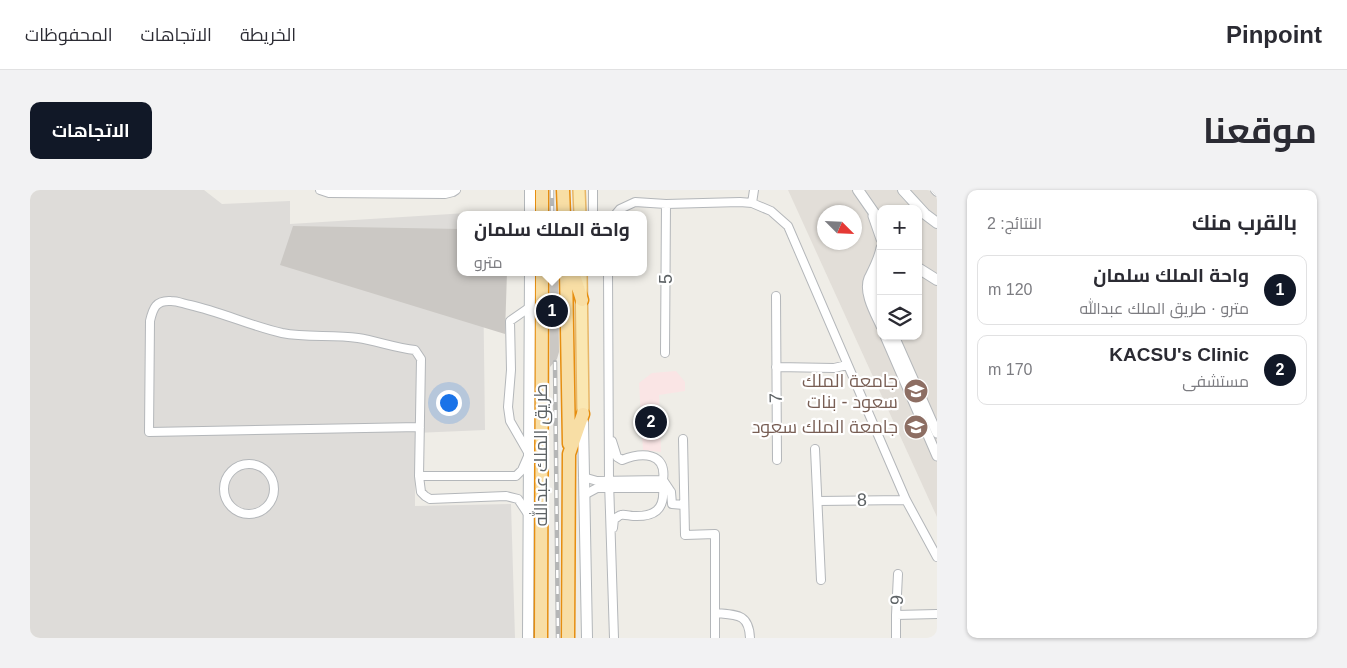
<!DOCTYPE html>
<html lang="ar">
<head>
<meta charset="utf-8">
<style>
  :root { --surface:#fff; --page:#f2f2f3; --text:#2b2b33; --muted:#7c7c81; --line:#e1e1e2; --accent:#111827 }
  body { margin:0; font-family:Arial,Cairo,sans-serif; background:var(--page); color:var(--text); direction:rtl }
  .controls { position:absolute; right:15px; top:15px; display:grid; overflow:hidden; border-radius:10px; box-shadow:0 1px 4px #0004 }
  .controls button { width:45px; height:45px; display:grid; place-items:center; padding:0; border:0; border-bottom:1px solid var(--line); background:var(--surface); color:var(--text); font:25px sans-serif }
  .compass { position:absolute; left:787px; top:15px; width:45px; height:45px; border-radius:50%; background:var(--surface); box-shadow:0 1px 4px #0004; rotate:114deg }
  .you { position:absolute; left:418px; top:212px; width:18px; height:18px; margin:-12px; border:4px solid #fff; border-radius:50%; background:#1a73e8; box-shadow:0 0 0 8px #1a73e833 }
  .badge { display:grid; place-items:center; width:32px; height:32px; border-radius:50%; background:var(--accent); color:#fff; font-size:16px; font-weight:700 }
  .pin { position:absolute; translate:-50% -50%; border:2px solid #fff; box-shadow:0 1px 5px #0006 }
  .popup { position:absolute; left:427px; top:21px; width:190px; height:65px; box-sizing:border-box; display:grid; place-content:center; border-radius:10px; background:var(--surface); filter:drop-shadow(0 1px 4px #0005); font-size:16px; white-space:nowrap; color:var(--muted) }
  .popup b { font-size:19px; color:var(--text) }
  .popup::after { content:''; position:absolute; left:50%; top:100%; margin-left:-10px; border:10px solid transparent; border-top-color:var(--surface) }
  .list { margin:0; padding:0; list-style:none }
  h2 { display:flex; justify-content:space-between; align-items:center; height:65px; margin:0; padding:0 20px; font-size:21px }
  h2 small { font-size:16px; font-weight:400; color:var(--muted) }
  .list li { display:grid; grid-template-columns:32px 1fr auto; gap:15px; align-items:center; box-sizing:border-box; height:70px; margin:0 10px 10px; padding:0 10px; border:1px solid var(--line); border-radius:10px }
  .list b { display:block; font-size:19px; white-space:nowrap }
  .list p { margin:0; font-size:16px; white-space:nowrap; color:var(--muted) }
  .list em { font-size:16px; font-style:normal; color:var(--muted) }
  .icon { flex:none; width:28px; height:28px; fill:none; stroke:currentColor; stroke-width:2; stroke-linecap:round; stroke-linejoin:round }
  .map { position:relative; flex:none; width:907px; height:448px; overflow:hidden; direction:ltr; border-radius:10px }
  header { display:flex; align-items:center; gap:30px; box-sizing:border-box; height:70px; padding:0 25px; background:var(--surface); border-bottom:1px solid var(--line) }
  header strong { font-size:24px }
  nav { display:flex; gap:28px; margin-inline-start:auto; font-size:18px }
  .intro { display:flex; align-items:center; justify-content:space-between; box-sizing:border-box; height:120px; padding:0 30px }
  h1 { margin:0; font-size:35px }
  .button { padding:12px 22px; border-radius:10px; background:var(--accent); color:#fff; font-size:18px; font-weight:700 }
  main { display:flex; gap:30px; padding:0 30px }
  aside { flex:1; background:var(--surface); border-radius:10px; box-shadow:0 1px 4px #0004 }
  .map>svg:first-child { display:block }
  .industrial { fill:#dedcd9 }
  .education { fill:#e2ded8; fill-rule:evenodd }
  .medical { fill:#fae5e5 }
  .building { fill:#cbc8c4 }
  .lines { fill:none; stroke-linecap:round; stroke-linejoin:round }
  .minor-casing { stroke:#b4b7ba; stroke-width:10 }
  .tertiary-casing { stroke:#b4b7ba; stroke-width:11 }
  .secondary-casing { stroke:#b3b7ba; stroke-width:12 }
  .primary-casing { stroke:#e8b767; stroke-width:14 }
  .trunk-casing { stroke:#e68e10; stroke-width:15 }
  .minor { stroke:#fff; stroke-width:8 }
  .tertiary { stroke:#fff; stroke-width:9 }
  .secondary { stroke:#fff; stroke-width:10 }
  .primary { stroke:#fae7b2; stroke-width:11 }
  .trunk { stroke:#f8dea5; stroke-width:12 }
  .rail-casing { stroke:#b5b6b6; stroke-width:4.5 }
  .rail { stroke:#fff; stroke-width:2.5; stroke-dasharray:8; stroke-linecap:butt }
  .labels { text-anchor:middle; stroke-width:4.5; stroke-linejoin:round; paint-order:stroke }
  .street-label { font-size:18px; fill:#5e6366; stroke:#fff }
  .education-label { font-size:18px; fill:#785e54; stroke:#fff; text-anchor:end }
</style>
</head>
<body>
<header>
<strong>Pinpoint</strong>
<nav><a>الخريطة</a><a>الاتجاهات</a><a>المحفوظات</a></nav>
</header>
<div class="intro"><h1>موقعنا</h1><a class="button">الاتجاهات</a></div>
<main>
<aside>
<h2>بالقرب منك<small>النتائج: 2</small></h2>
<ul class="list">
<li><span class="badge">1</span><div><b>واحة الملك سلمان</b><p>مترو · طريق الملك عبدالله</p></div><em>120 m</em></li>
<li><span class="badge">2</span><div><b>KACSU's Clinic</b><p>مستشفى</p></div><em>170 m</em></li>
</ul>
</aside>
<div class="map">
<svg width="907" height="448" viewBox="0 0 907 448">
  <rect width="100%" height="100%" fill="#efede7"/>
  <path class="industrial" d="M0,0H174L192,14L260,11V34L453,22V25H431V82H453L455,240L385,243V316L481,314L485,448H0Z"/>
  <path class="education" d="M758,0H907V327ZM851,19H888V146H851ZM794,22H824V52H794Z"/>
  <path class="medical" d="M646,181L655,192V201L629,205L631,262L613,260L609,193L622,183Z"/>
  <path class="building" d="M263,36L431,39V82H477L475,144L250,75Z
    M520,82H528L529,162L527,169L520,177Z"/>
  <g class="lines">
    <defs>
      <path id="minor" d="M290,0L299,3L415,4L423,2L426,0
        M563,0V25
        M905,0L907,2
        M722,13L724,0
        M585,25L590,19L605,12L636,14L710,12L722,13L741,21L758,36L876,310L907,367
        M578,82L579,291L584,448
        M746,106L747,270
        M635,163L636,14
        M746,177L804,178L817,175
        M390,237L119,242L120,131C123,118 126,110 141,111C148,111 154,114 160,115C191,122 221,136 252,143C277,148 303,144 328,148C347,151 366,158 385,160L391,169L389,286L391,302L395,306L400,309L476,306L488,309L498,324
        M653,249L655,345L685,344V448
        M785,259L791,390
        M194 299a25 25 0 1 1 50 0a25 25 0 1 1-50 0Z
        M389,286H486L492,280L499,264L480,231L478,217L481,180L480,131L500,117
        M553,287L567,291L633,290
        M641,302L642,314L654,315
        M554,305L567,298H633L641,302L633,290C637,262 612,262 592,270L587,267L582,251
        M788,311L876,310
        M583,338L584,329C587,328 589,325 591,325C594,324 600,326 603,326C624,327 635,320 633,298
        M868,384L866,425L907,424
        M685,423C706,425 719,423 720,448
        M866,448V425"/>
      <path id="tertiary" d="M843,26L851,49
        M851,58C849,69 844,78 839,88C833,102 845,123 851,136
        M851,82C842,94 845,104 851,117
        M855,146L907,266
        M864,146L907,243"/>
      <path id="secondary" d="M828,0L851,33
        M873,0L895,24L907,33
        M500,25V0
        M888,78L907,90
        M553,232L557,448
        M498,448L500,82"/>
      <path id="primary" d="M549,0L550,25
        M551,82L553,224"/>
      <path id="trunk" d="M533,0L534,25
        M512,25V0
        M536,82L539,254
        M543,82L552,110
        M511,448L512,82
        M538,448L539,264L553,224"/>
    </defs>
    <use href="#minor" class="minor-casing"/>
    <use href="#tertiary" class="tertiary-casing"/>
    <use href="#secondary" class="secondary-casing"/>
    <use href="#primary" class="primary-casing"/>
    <use href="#trunk" class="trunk-casing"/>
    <use href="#minor" class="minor"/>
    <use href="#tertiary" class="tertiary"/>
    <use href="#secondary" class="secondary"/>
    <use href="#primary" class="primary"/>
    <use href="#trunk" class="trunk"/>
    <defs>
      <path id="rail" d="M522,0V25
        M525,172L528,448"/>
    </defs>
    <use href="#rail" class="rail-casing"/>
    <use href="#rail" class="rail"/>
  </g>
  <defs>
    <symbol id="university-disc" viewBox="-11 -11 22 22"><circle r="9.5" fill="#8d6e63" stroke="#fff"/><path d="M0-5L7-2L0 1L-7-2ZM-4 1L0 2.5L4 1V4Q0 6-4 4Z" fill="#fff"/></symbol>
  </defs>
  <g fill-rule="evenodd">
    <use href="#university-disc" x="872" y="187" width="28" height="28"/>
    <use href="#university-disc" x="872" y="223" width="28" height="28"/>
  </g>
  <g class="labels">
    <g class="street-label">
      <text transform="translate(636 89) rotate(-90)" y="6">5</text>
      <text transform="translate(746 208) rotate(-91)" y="6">7</text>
      <text transform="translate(511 265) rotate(-90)" y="6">طريق الملك عبدالله</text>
      <text transform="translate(832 310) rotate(-1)" y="6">8</text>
      <text transform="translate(867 410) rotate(-88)" y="6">9</text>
    </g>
    <g class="education-label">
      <text x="868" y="197">جامعة الملك<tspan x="868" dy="21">سعود - بنات</tspan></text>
      <text x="868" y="243">جامعة الملك سعود</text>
    </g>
  </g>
</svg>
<div class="controls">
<button>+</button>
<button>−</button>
<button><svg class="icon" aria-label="layers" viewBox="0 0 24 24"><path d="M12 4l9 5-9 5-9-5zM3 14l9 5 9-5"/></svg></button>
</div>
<svg class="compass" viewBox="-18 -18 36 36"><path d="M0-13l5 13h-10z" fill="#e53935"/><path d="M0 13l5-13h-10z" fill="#7c7c81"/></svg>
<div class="you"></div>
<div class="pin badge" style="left:522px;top:121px">1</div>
<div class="popup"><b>واحة الملك سلمان</b>مترو</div>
<div class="pin badge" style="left:621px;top:232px">2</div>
</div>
</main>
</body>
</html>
